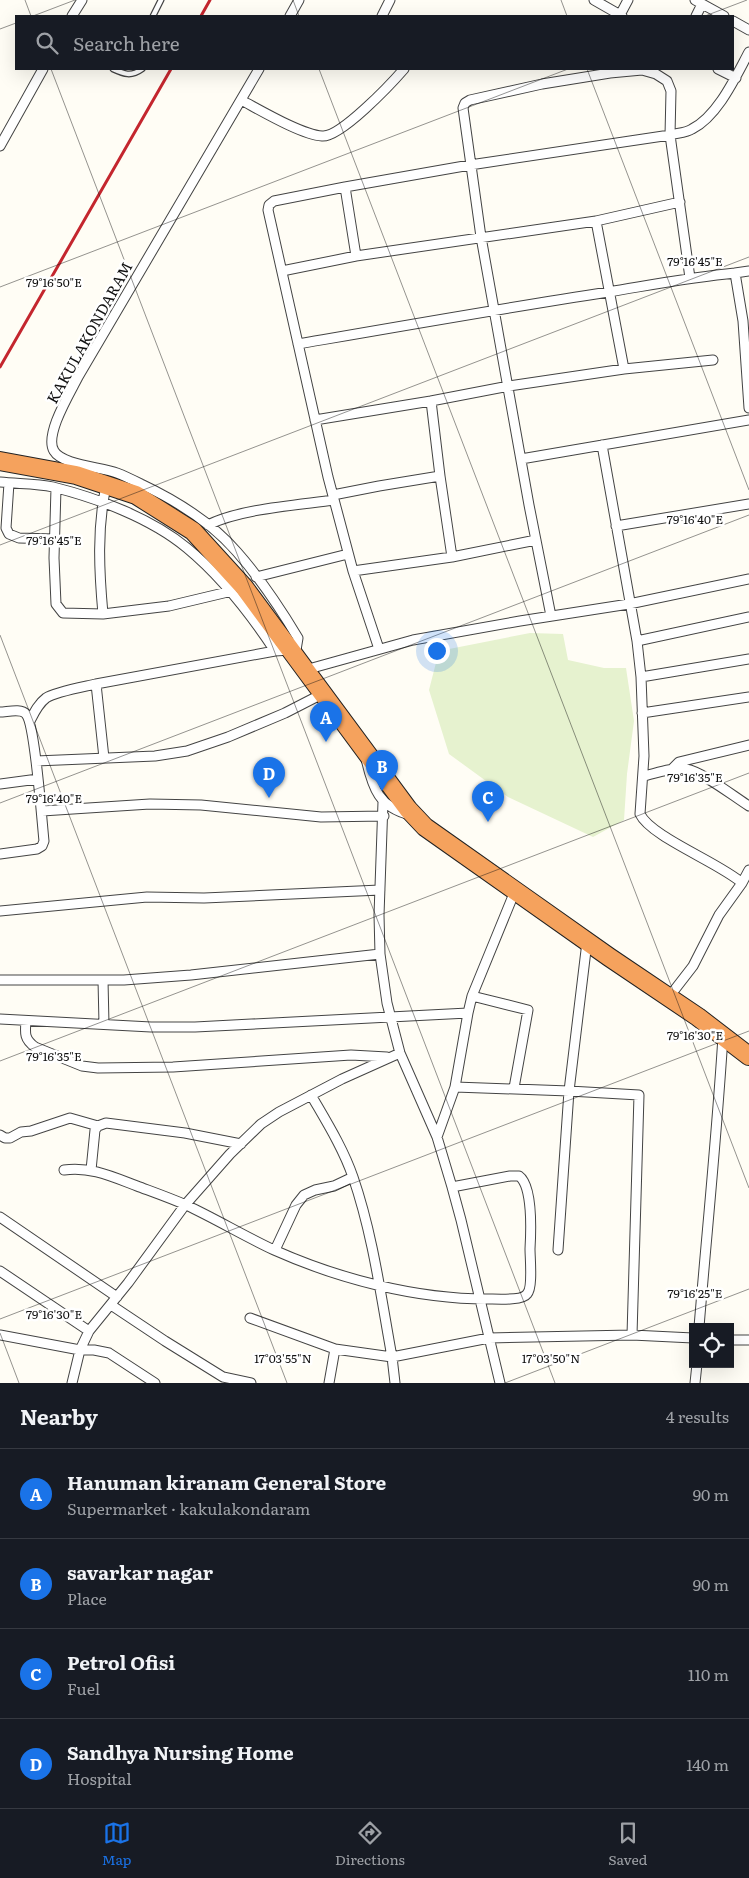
<!DOCTYPE html>
<html lang="en">
<head>
<meta charset="utf-8">
<style>
  :root { --surface:#171b24; --page:#20242c; --text:#f1f3f6; --muted:#9ea1a6; --line:#363941; --accent:#1a73e8 }
  body { margin:0; font-family:Literata,serif; background:var(--page); color:var(--text) }
  .controls { position:absolute; right:15px; bottom:15px; display:grid; overflow:hidden; border-radius:0px; box-shadow:0 5px 20px #0002 }
  .controls button { width:45px; height:45px; display:grid; place-items:center; padding:0; border:0; border-bottom:1px solid var(--line); background:var(--surface); color:var(--text); font:25px sans-serif }
  .you { position:absolute; left:436px; top:650px; width:18px; height:18px; margin:-12px; border:4px solid #fff; border-radius:50%; background:#1a73e8; box-shadow:0 0 0 8px #1a73e833 }
  .badge { display:grid; place-items:center; width:32px; height:32px; border-radius:50%; background:var(--accent); color:#fff; font-size:16px; font-weight:700 }
  .pin { position:absolute; translate:-50% -41px; filter:drop-shadow(0 1px 2px #0008) }
  .pin::after { content:''; position:absolute; top:26px; width:18px; height:15px; background:inherit; clip-path:polygon(0 0,100% 0,50% 100%) }
  .list { margin:0; padding:0; list-style:none }
  h2 { display:flex; justify-content:space-between; align-items:center; height:65px; margin:0; padding:0 20px; font-size:21px }
  h2 small { font-size:16px; font-weight:400; color:var(--muted) }
  .list li { display:grid; grid-template-columns:32px 1fr auto; gap:15px; align-items:center; box-sizing:border-box; height:90px; padding:0 20px; border-top:1px solid var(--line) }
  .list b { display:block; font-size:19px; white-space:nowrap }
  .list p { margin:0; font-size:16px; white-space:nowrap; color:var(--muted) }
  .list em { font-size:16px; font-style:normal; color:var(--muted) }
  .icon { flex:none; width:28px; height:28px; fill:none; stroke:currentColor; stroke-width:2; stroke-linecap:round; stroke-linejoin:round }
  .map { position:relative; flex:none; width:749px; height:1383px; overflow:hidden }
  .search { position:absolute; background:var(--surface); box-shadow:0 5px 20px #0002; left:15px; right:15px; top:15px; height:55px; display:flex; align-items:center; gap:12px; box-sizing:border-box; padding:0 18px; border-radius:0px; color:var(--muted); font-size:19px }
  .sheet { height:425px; background:var(--surface) }
  nav { display:flex; justify-content:space-around; align-items:center; box-sizing:border-box; height:70px; border-top:1px solid var(--line); background:var(--surface); font-size:14px; color:var(--muted) }
  nav a { display:grid; justify-items:center; gap:2px }
  nav .on { color:var(--accent) }
  .map>svg:first-child { display:block }
  .pitch { fill:#e6f2cf }
  .lines { fill:none; stroke-linecap:round; stroke-linejoin:round }
  .lane-casing { stroke:#444; stroke-width:7 }
  .street-casing { stroke:#444; stroke-width:11 }
  .highway-casing { stroke:#222; stroke-width:20 }
  .lane { stroke:#fff; stroke-width:4.5 }
  .street { stroke:#fff; stroke-width:9 }
  .highway { stroke:#f5a25d; stroke-width:18 }
  .rail { stroke:#c4262e; stroke-width:3 }
  .ticks { fill:none; stroke:#111; stroke-width:1; stroke-opacity:0.45 }
  .labels { text-anchor:middle; stroke-width:5; stroke-linejoin:round; paint-order:stroke }
  .street-label { font-size:15px; fill:#111; stroke:#fff }
  .ticks-label { font-size:12px; text-anchor:middle; fill:#111; stroke:#fff; stroke-width:5; stroke-linejoin:round; paint-order:stroke }
</style>
</head>
<body>
<div class="map">
<svg width="749" height="1383" viewBox="0 0 749 1383">
  <rect width="100%" height="100%" fill="#fffdf5"/>
  <path class="pitch" d="M530,633L563,634L568,660L604,668H626L634,721L627,774L624,820L593,837L508,797L449,754L429,690L439,651Z"/>
  <g class="lines">
    <defs>
      <path id="lane" d="M153,16L161,0
        M113,69C124,74 131,77 142,69"/>
      <path id="street" d="M594,0L622,16
        M695,0L724,16
        M620,15L628,0
        M72,16L82,0
        M290,16L299,0
        M382,16L390,0
        M696,16L702,4
        M733,21L749,30
        M259,69L78,377C70,393 44,435 54,451C62,465 102,467 117,473C125,476 133,480 141,484C175,500 212,523 237,552C260,578 280,608 298,638L295,656
        M718,69L736,78
        M241,100C260,110 302,135 322,136C340,138 391,84 404,69
        M0,146L43,69
        M345,187L470,165L670,135L690,278
        M596,221L680,202
        M356,256L345,187L274,201L269,205L268,210L328,477L353,571L379,649
        M282,271L356,256L596,221L624,369
        M735,273L749,271
        M298,344C402,326 505,308 608,292C651,285 692,277 735,273L743,321L749,408
        M431,401L509,386L624,369L713,360
        M315,420L431,401L440,476
        M602,445L637,641L641,677L644,756L640,814C651,837 720,863 742,883L719,915L693,966L669,997
        M521,459L749,420
        M0,482C17,484 36,483 53,487C97,498 151,518 187,548C222,577 250,613 275,651L290,650
        M9,483L6,528L9,534L19,538L54,539
        M56,488L54,558L56,604L63,613L103,614L169,606L232,591
        M333,495L379,486L440,476L452,557
        M208,525C239,509 298,505 334,500
        M616,526L749,504
        M353,571L452,557L536,540
        M256,577L348,554
        M103,614C99,571 97,528 106,486
        M551,616L529,505L481,237L463,108L465,103L470,100L542,84L610,73L642,70L656,74L667,81L671,91L670,135C677,133 686,133 692,129C718,116 736,76 749,52
        M637,641L749,617
        M305,670L413,640L520,621L629,604L749,579
        M641,677L749,659
        M0,712C7,712 21,708 26,714C35,724 42,823 44,841L42,846L37,849L0,854
        M642,713L749,697
        M30,721C34,713 38,704 46,698C55,692 83,687 96,684
        M104,758L96,684L275,651
        M366,759C373,789 379,807 410,815
        M36,761L155,756L187,751L228,737L285,713L322,694
        M671,770L679,762L749,745
        M644,776C657,773 672,767 686,769C703,772 733,796 749,806
        M0,784L38,779
        M383,802L379,915L380,954L387,1003L400,1053L437,1137L452,1187L461,1220L500,1383
        M42,811L150,804L201,805L321,817L384,816
        M742,883L749,870
        M0,911L147,897L204,898L380,890
        M0,980H124L191,975L380,954
        M103,980L104,1024
        M472,996L528,1010L514,1088
        M0,1019L151,1027H195L468,1013L472,996L515,891
        M26,1021C25,1033 24,1039 35,1047L82,1066L98,1068L173,1067L351,1055L387,1057
        M455,1087L569,1091L587,942
        M0,1135L5,1138H10L21,1132L31,1131L70,1118L98,1126
        M437,1137L455,1087L468,1013
        M64,1170C90,1166 113,1177 137,1186C153,1192 170,1198 186,1205C216,1219 244,1236 274,1250C339,1279 416,1299 487,1299C496,1299 522,1301 527,1294C533,1288 530,1258 530,1249C531,1232 533,1186 519,1176H510L452,1187
        M91,1170L95,1130L98,1126L106,1123L185,1133L241,1144
        M0,1217L117,1297
        M275,1250L296,1205L304,1195L315,1190L334,1186L353,1177
        M558,1250L569,1091L639,1095L632,1335L693,1338
        M0,1271L89,1331
        M111,1305L165,1341L223,1377L251,1383
        M250,1318L335,1349L392,1357C381,1297 373,1235 353,1177C343,1148 326,1121 311,1095
        M699,1327C707,1230 717,1133 723,1036
        M0,1335L80,1350H94L109,1353L155,1383
        M730,1340H749
        M72,1383L80,1350L89,1331L128,1283L185,1205L230,1154L261,1124L279,1112L342,1079L400,1053
        M329,1383L335,1349
        M395,1383L392,1357L489,1338L632,1335
        M695,1383L697,1364"/>
      <path id="highway" d="M0,461L76,475L136,495L193,531L244,587L408,809L425,827L609,957L698,1017L749,1056"/>
    </defs>
    <use href="#lane" class="lane-casing"/>
    <use href="#street" class="street-casing"/>
    <use href="#highway" class="highway-casing"/>
    <use href="#lane" class="lane"/>
    <use href="#street" class="street"/>
    <use href="#highway" class="highway"/>
    <path class="rail" d="M201,16L210,0
      M0,367L171,69"/>
  </g>
  <path class="ticks" d="M25,0L31,16M293,0L299,16M561,0L567,16M33,16L75,0M705,16L747,0M0,29L16,23M51,69L555,1383M319,69L749,1188M587,69L749,490M0,287L568,69M0,545L749,257M0,635L287,1383M0,803L749,515M0,1061L749,773M0,1319L749,1031M0,1333L19,1383M505,1383L749,1289"/>
  <g class="labels">
    <g class="street-label">
      <text transform="translate(90 333) rotate(-61)" y="5">KAKULAKONDARAM</text>
    </g>
  </g>
  <g class="ticks-label">
    <text x="695" y="266">79°16'45"E</text>
    <text x="54" y="287">79°16'50"E</text>
    <text x="695" y="524">79°16'40"E</text>
    <text x="54" y="545">79°16'45"E</text>
    <text x="695" y="782">79°16'35"E</text>
    <text x="54" y="803">79°16'40"E</text>
    <text x="695" y="1040">79°16'30"E</text>
    <text x="54" y="1061">79°16'35"E</text>
    <text x="695" y="1298">79°16'25"E</text>
    <text x="54" y="1319">79°16'30"E</text>
    <text x="283" y="1363">17°03'55"N</text>
    <text x="551" y="1363">17°03'50"N</text>
  </g>
</svg>
<div class="controls">
<button><svg class="icon" aria-label="locate" viewBox="0 0 24 24"><circle cx="12" cy="12" r="6"/><path d="M12 2v4M12 18v4M2 12h4M18 12h4"/></svg></button>
</div>
<div class="you"></div>
<div class="pin badge" style="left:326px;top:742px">A</div>
<div class="pin badge" style="left:382px;top:791px">B</div>
<div class="pin badge" style="left:488px;top:822px">C</div>
<div class="pin badge" style="left:269px;top:798px">D</div>
<div class="search"><svg class="icon" aria-label="search" viewBox="0 0 24 24"><circle cx="10" cy="10" r="6"/><path d="M15 15l6 6"/></svg>Search here</div>
</div>
<section class="sheet">
<h2>Nearby<small>4 results</small></h2>
<ul class="list">
<li><span class="badge">A</span><div><b>Hanuman kiranam General Store</b><p>Supermarket · kakulakondaram</p></div><em>90 m</em></li>
<li><span class="badge">B</span><div><b>savarkar nagar</b><p>Place</p></div><em>90 m</em></li>
<li><span class="badge">C</span><div><b>Petrol Ofisi</b><p>Fuel</p></div><em>110 m</em></li>
<li><span class="badge">D</span><div><b>Sandhya Nursing Home</b><p>Hospital</p></div><em>140 m</em></li>
</ul>
</section>
<nav>
<a class="on"><svg class="icon" aria-label="map" viewBox="0 0 24 24"><path d="M3 6l6-2 6 2 6-2v14l-6 2-6-2-6 2zM9 4v14M15 6v14"/></svg>Map</a>
<a><svg class="icon" aria-label="directions" viewBox="0 0 24 24"><path d="M12 3l9 9-9 9-9-9zM9 14v-3h6M13 9l2 2-2 2"/></svg>Directions</a>
<a><svg class="icon" aria-label="saved" viewBox="0 0 24 24"><path d="M7 4h10v16l-5-4-5 4z"/></svg>Saved</a>
</nav>
</body>
</html>
